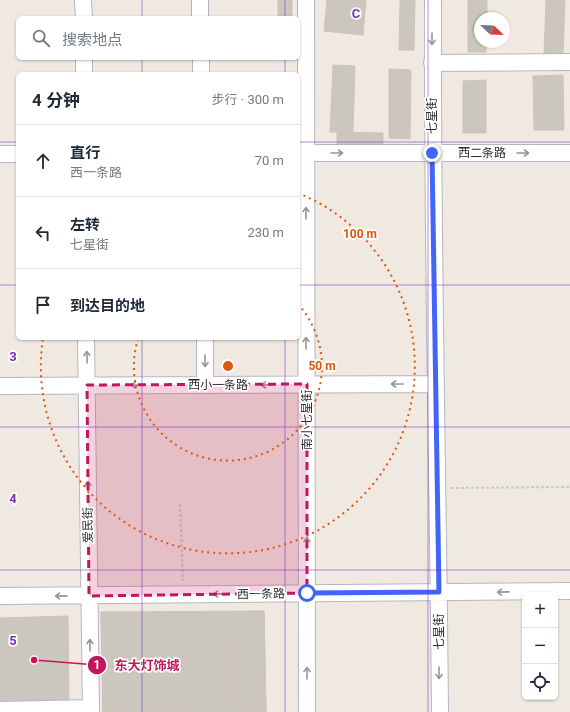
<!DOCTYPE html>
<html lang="zh">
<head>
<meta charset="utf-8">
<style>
  :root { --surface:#fff; --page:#f2f2f3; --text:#1f2937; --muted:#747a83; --line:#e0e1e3 }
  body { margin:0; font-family:Roboto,"Noto Sans SC",sans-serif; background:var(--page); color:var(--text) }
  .controls { position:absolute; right:12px; bottom:12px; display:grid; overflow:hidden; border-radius:6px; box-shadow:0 1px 3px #0004 }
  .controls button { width:36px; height:36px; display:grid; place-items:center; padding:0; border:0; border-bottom:1px solid var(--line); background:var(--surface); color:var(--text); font:20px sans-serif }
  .compass { position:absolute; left:474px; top:12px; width:36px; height:36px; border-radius:50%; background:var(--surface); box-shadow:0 1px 3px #0004; rotate:113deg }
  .stop { position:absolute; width:12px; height:12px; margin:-9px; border:3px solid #4264fb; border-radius:50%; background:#fff }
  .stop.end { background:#4264fb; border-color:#fff; box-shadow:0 1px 4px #0008 }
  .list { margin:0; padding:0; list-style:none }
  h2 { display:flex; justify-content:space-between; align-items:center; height:52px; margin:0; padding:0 16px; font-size:17px }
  h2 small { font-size:13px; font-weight:400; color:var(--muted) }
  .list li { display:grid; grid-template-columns:26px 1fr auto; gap:12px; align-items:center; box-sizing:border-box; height:72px; padding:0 16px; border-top:1px solid var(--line) }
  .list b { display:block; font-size:15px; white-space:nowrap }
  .list p { margin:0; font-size:13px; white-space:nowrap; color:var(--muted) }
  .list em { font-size:13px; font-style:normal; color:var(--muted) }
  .icon { flex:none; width:22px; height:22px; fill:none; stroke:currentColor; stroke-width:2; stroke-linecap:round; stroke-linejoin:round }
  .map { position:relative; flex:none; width:570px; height:712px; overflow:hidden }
  .search { position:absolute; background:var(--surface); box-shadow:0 1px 3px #0004; left:16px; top:16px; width:284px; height:44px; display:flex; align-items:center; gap:10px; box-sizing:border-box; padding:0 14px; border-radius:6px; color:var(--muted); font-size:15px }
  .panel { position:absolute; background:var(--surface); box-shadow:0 1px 3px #0004; left:16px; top:72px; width:284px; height:268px; border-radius:6px }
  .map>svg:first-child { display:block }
  .building { fill:#cbc7bf; stroke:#cbc5ba }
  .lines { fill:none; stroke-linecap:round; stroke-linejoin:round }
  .minor-casing { stroke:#b4b7c1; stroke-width:18 }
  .path { stroke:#c9c9c9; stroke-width:2; stroke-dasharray:3 2; stroke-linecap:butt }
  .minor { stroke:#fff; stroke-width:16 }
  .oneway { stroke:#969696 }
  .route { stroke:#4264fb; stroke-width:5 }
  .marked { fill:#c2185b; fill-opacity:0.2; stroke:#c2185b; stroke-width:3; stroke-dasharray:8 5; stroke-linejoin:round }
  .grid { fill:none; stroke:#7b2cbf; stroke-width:1; stroke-opacity:0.55 }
  .ring { fill:none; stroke:#df570e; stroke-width:2; stroke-dasharray:2 4 }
  .labels { text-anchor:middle; stroke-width:3.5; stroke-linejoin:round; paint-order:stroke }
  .street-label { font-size:12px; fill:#2e2e2e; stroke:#fff }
  .grid-label { font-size:13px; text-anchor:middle; font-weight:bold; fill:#7b2cbf; stroke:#fff; stroke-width:3.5; stroke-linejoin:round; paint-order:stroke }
  .centre { fill:#df570e; stroke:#fff; stroke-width:2 }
  .ring-label { font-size:12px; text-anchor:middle; font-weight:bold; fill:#df570e; stroke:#fff; stroke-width:3.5; stroke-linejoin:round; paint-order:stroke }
  .leader { fill:none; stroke:#c2185b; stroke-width:1.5 }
  .callout-dot { fill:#c2185b; stroke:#fff; stroke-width:1.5 }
  .mark-label { font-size:12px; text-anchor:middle; font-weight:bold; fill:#fff }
  .callout-label { font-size:13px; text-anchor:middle; font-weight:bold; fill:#c2185b; stroke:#fff; stroke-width:3.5; stroke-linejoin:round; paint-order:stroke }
</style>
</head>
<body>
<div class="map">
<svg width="570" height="712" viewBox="0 0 570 712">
  <rect width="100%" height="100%" fill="#efe9e1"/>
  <path class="building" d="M278,0H292V18H278Z
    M327,0H366L363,35L324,31Z
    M400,0H415L414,50H399Z
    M468,0H487V18H480V42H486V52H468Z
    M546,0H565L563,54H544Z
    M333,65L355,66L353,132H330Z
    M389,69L411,70L410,139L389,138Z
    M563,75L564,130H534L533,76Z
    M486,80V133H463V81Z
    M337,132L383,133V151L337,149Z
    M264,611L266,712H103L101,612Z
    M264,611L266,712H237L236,642L187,643V613Z
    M101,612L161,613V636H130V703L103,704Z
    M68,616L69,701L0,703V618Z
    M182,651L183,712H153L152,652Z
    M103,704H134V712H103Z"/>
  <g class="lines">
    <defs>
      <path id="minor" d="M83,0L84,18
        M200,0V18
        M306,0L307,712
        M433,0C432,237 438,475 440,712
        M84,58V74
        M201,58V74
        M432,63L570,62
        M298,153H570
        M0,154H18
        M86,338L91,712
        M205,338V385
        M0,386L436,384
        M0,596L570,591
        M0,710L91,708"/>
    </defs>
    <use href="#minor" class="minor-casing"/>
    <path class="path" d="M451,488L570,487
      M180,504L183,581"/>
    <use href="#minor" class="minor"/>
  </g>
  <defs><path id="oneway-shaft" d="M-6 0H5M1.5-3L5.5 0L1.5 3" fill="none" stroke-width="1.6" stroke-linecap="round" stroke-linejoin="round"/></defs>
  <g class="oneway">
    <use href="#oneway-shaft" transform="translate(432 39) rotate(90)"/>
    <use href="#oneway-shaft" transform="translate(337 153)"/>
    <use href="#oneway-shaft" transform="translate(523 153)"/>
    <use href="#oneway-shaft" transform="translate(306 213) rotate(-90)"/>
    <use href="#oneway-shaft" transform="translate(306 343) rotate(-90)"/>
    <use href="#oneway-shaft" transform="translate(87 357) rotate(-91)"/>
    <use href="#oneway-shaft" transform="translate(205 361) rotate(89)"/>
    <use href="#oneway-shaft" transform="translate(397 384) rotate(180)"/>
    <use href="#oneway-shaft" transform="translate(137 385) rotate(180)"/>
    <use href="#oneway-shaft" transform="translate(267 385) rotate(180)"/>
    <use href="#oneway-shaft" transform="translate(88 487) rotate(-91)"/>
    <use href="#oneway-shaft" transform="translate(307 543) rotate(-90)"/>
    <use href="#oneway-shaft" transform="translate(503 592) rotate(179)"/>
    <use href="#oneway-shaft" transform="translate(219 594) rotate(179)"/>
    <use href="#oneway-shaft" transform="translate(61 596) rotate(179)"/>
    <use href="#oneway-shaft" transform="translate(90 645) rotate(-91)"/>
    <use href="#oneway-shaft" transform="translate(307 673) rotate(-90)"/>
    <use href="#oneway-shaft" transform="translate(439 673) rotate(90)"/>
  </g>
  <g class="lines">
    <path class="route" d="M307,593L439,592L432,153"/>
  </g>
  <path class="marked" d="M307,384V593L89,596L87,385Z"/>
  <path class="grid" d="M142,0V18M285,0V18M428,0V712M142,58V74M285,58V74M0,142H18M298,142H570M0,285H18M298,285H570M142,338V712M285,338V712M0,427H570M0,570H570"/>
  <g class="ring">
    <path d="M298 304A94 94 0 1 1 138 339"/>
    <path d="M298 193A187 187 0 1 1 43 338"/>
  </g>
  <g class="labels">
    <g class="street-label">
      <text transform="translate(432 116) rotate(-90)" y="4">七星街</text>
      <text x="482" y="157">西二条路</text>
      <text x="218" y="389">西小一条路</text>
      <text transform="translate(307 420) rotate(-90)" y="4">南小七星街</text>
      <text transform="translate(88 525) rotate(-91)" y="4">爱民街</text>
      <text transform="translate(261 594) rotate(-1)" y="4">西一条路</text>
      <text transform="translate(439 632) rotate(-90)" y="4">七星街</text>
    </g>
  </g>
  <g class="grid-label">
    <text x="356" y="18">C</text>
    <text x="13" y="361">3</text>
    <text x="13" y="503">4</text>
    <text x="13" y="645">5</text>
  </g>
  <circle cx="228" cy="366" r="6" class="centre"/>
  <g class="ring-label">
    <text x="360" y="238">100 m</text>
    <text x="322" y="370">50 m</text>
  </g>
  <path class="leader" d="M34 660L97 665"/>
  <g class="callout-dot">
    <circle cx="34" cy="660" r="4"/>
    <circle cx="97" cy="665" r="10"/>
  </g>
  <g class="mark-label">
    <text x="97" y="669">1</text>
  </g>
  <g class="callout-label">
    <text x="147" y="670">东大灯饰城</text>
  </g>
</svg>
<div class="controls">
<button>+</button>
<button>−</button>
<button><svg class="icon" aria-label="locate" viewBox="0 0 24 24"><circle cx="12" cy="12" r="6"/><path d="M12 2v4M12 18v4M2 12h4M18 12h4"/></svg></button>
</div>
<svg class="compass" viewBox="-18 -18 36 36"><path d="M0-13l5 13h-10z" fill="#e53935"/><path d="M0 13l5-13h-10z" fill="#747a83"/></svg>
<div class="stop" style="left:307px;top:593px"></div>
<div class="stop end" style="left:432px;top:153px"></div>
<div class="search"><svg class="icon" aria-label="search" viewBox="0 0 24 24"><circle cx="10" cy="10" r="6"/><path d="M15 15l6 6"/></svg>搜索地点</div>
<section class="panel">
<h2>4 分钟<small>步行 · 300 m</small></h2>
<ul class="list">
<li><svg class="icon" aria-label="ahead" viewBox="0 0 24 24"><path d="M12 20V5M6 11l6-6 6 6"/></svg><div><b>直行</b><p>西一条路</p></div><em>70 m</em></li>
<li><svg class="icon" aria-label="left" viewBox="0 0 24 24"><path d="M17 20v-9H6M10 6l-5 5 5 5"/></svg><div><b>左转</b><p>七星街</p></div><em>230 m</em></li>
<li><svg class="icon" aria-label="arrive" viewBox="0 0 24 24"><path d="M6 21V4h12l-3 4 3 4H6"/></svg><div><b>到达目的地</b></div></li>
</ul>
</section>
</div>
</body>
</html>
